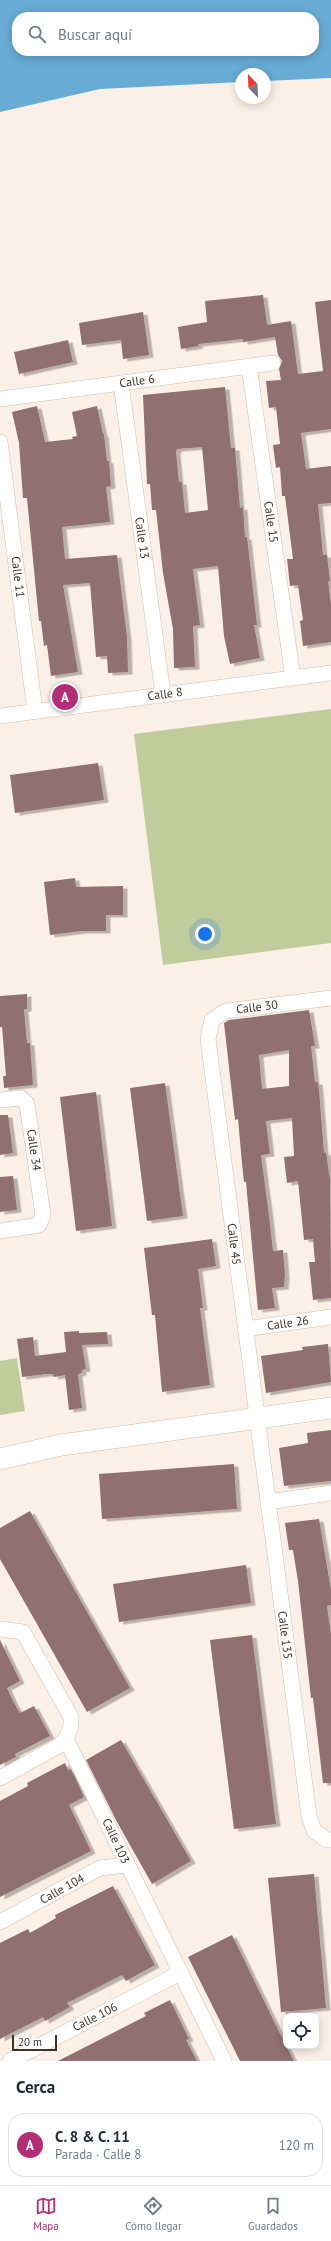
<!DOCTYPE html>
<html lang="es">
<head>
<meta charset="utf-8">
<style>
  :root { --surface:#fff; --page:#f2f2f3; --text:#1f2937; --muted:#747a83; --line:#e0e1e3; --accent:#b22f77 }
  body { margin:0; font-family:"PT Sans",sans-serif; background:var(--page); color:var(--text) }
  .controls { position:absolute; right:12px; bottom:12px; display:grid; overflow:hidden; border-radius:8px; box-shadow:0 2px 10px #0003 }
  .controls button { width:36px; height:36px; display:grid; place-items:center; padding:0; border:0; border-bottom:1px solid var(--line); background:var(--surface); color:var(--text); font:20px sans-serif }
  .compass { position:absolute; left:235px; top:68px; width:36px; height:36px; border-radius:50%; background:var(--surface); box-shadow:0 2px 10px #0003; rotate:337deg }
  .scale { position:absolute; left:12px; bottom:10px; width:45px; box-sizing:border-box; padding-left:4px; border:2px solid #3c3229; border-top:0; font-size:11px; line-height:14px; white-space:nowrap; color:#3c3229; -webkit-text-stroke:3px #fff; paint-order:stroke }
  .you { position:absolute; left:205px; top:934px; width:14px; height:14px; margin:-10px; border:3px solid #fff; border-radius:50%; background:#1a73e8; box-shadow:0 0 0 6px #1a73e833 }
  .badge { display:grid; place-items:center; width:26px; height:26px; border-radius:50%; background:var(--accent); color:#fff; font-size:13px; font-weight:700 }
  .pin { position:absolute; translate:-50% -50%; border:2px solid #fff; box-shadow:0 1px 4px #0006 }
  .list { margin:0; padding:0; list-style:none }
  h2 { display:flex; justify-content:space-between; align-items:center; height:52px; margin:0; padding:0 16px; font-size:17px }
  h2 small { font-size:13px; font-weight:400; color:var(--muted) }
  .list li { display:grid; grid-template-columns:26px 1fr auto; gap:12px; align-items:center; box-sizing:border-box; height:64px; margin:0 8px 8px; padding:0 8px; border:1px solid var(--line); border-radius:16px }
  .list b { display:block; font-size:15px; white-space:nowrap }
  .list p { margin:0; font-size:13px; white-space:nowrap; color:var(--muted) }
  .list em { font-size:13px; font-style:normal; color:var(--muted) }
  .icon { flex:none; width:22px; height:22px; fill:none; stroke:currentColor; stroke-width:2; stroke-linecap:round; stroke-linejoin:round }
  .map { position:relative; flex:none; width:331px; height:2061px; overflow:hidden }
  .search { position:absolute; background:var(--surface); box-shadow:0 2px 10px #0003; left:12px; right:12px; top:12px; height:44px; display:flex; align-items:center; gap:10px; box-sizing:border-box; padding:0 14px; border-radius:16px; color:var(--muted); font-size:15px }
  .sheet { height:124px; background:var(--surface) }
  nav { display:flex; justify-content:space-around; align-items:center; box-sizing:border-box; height:56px; border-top:1px solid var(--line); background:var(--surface); font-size:11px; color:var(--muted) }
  nav a { display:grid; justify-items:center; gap:2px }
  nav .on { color:var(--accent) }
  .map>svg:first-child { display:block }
  .green { fill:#c1cc9c }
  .water { fill:#68abd4; fill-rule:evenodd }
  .building { fill:#906f6f; fill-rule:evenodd; filter:url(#shadow) }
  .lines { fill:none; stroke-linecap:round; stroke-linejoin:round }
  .street-casing { stroke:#d5bca6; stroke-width:16 }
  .secondary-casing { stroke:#d5bca6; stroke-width:22 }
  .street { stroke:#fff; stroke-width:15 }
  .secondary { stroke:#fff; stroke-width:21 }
  .labels { text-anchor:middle; stroke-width:4; stroke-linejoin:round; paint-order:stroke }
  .street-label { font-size:12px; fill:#3c3229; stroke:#fff }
</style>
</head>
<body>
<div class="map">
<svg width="331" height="2061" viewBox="0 0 331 2061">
  <defs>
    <filter id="shadow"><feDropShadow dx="4.5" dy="2.5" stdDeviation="0" flood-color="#0004"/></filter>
  </defs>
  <rect width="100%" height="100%" fill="#fbf0e7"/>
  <path class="green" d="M331,709V943L163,965L134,734Z
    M17,1358L25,1411L0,1415V1361Z"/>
  <path class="water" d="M0,0H331V78L265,81V74H241V82L100,89L0,112ZM17,17H314V51H17Z"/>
  <path class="building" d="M263,295L267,325L291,321L298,374L323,371L315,302L331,300V429L301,433L306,469L331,466V503L318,504L323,555H327L330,581H328L331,605V642L303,646L300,621L303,620L298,585L290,586L287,559H293L285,496H282L280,467L276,468L273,445L280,444L276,407L269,408L266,381L281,380L279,369L282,361L278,355L275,337L243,342V339L198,344L199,346L181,349L178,327L207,322L205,301Z
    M143,312L149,355L123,359L121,340L82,345L79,323Z
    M68,340L73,362L19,374L14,352Z
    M225,387L231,448H235L240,508L243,507L245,537H247L257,625H254L260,658L230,664L224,636L218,566L193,569L200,625L193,626L195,667L174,668L173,629L163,573L156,510H152L150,484H147L143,395ZM202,447L208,510L185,513L182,482H179L176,452L177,449Z
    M37,406L45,442L73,439L72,437L77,436L72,412L97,406L103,434H104L107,461H109L111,486L106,487L110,522L62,527L65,559L117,555L127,637L128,672L108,673L107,656L96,657L90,583L63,585L78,672L51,676L47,645L44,646L41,621H39L27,498H23L19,443L12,412Z
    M98,763L104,800L15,813L10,775Z
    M75,878L76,887L123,886V915H106V931H82L50,935L44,882Z
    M27,994V1009H24L27,1043H30L33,1085L4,1088L3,1076H6L2,1027H0V996Z
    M309,1010L315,1046H311L315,1082H318L319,1090L324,1153L326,1152L330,1180L331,1298L313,1300L309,1262H315L313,1239L304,1240L298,1181L287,1183L284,1157L294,1156L292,1118L266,1121L270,1154L261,1155L269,1216L273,1251L283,1250L285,1275L284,1287L272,1288L275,1308L258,1310L246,1182H244L242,1163L238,1119L235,1120L224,1023L229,1020ZM289,1050V1086L262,1089L259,1055Z
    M165,1083L183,1216L147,1221L130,1088Z
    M96,1092L112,1226L76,1231L60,1097Z
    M0,1115H8L13,1153L0,1155Z
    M13,1176L17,1210L0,1212V1177Z
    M212,1239L216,1266L198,1269L203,1308H200L210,1385L162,1392L155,1315H152L144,1248Z
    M79,1331V1333L107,1332L108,1344L82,1345L86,1369L82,1370V1373L78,1374L82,1408L69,1410L65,1375L54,1377L53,1374H46L22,1377L17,1339L33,1337L35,1356L66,1352L64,1332Z
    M328,1344L331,1382L266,1393L261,1356L303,1350L302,1347Z
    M331,1430V1481L284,1486L279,1448L308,1443L307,1433Z
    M234,1464L237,1509L102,1519L99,1474Z
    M30,1511L130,1688L87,1712L0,1559V1528Z
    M319,1519L331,1590V1605L327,1606L331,1635V1783H323L313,1698H311L298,1581L293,1550H289L285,1523Z
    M246,1565L251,1603L119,1622L113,1584Z
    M252,1635L276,1824L234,1829L210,1640Z
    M0,1640L20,1681L7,1688L14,1703L20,1713L34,1706L50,1736L15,1754L16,1757L0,1765Z
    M121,1740L191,1861L152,1884L117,1822L86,1760Z
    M65,1763L68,1770L71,1769L84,1797L69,1805L91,1851L0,1897V1801L28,1786L27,1783Z
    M314,1874L326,2008L281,2012L268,1878Z
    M113,1886L155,1965L126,1981L122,1975L67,2003L70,2007L45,2021L43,2017L0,2039V1943L28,1929L30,1933L56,1918L55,1915Z
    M232,1935L286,2046L294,2061H240L188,1957Z
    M170,2000L189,2039L186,2040L197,2061H58L146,2016L144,2013Z"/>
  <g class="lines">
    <defs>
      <path id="street" d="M249,366L293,678
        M121,383L163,694
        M0,399L273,363
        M0,442L35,711
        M0,716L331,673
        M331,998L226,1011L212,1020L208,1039L309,1816L314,1831L327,1840H331
        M0,1100L21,1098L27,1104L43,1215L39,1225L0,1231
        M245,1329L331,1317
        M268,1502L331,1493
        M0,1629L23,1632L71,1717V1727L66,1739L224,2061
        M0,1778L60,1745L66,1739
        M0,1922L100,1868L127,1865
        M10,2061L180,1973"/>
      <path id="secondary" d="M0,1459L61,1445L331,1408"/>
    </defs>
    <use href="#street" class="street-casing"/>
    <use href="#secondary" class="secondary-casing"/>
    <use href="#street" class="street"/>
    <use href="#secondary" class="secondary"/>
  </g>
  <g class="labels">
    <g class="street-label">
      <text transform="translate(137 381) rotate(-8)" y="4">Calle 6</text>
      <text transform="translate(271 522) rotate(82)" y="4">Calle 15</text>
      <text transform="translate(142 538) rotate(82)" y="4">Calle 13</text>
      <text transform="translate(18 577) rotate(83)" y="4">Calle 11</text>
      <text transform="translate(165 694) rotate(-7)" y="4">Calle 8</text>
      <text transform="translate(257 1007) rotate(-7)" y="4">Calle 30</text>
      <text transform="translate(34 1150) rotate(82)" y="4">Calle 34</text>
      <text transform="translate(234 1244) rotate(83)" y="4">Calle 45</text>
      <text transform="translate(288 1323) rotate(-8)" y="4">Calle 26</text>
      <text transform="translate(285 1635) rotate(83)" y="4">Calle 135</text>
      <text transform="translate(116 1841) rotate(65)" y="4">Calle 103</text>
      <text transform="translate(62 1889) rotate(-29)" y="4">Calle 104</text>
      <text transform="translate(95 2017) rotate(-27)" y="4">Calle 106</text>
    </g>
  </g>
</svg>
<div class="controls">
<button><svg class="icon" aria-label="locate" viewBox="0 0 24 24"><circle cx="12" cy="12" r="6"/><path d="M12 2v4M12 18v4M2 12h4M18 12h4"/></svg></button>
</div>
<svg class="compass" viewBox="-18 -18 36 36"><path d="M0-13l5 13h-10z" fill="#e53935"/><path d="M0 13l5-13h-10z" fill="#747a83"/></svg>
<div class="scale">20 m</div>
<div class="you"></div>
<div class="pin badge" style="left:65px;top:697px">A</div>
<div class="search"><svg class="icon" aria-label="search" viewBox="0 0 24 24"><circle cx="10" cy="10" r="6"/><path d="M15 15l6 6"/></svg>Buscar aquí</div>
</div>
<section class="sheet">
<h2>Cerca<small></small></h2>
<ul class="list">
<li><span class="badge">A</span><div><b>C. 8 &amp; C. 11</b><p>Parada · Calle 8</p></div><em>120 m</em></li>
</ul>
</section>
<nav>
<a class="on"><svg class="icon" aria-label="map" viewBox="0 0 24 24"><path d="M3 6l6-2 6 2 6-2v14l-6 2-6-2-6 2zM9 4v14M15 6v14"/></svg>Mapa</a>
<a><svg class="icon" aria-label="directions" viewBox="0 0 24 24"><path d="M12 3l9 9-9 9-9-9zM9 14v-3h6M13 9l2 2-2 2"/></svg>Cómo llegar</a>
<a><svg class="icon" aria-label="saved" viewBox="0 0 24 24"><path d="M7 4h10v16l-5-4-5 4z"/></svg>Guardados</a>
</nav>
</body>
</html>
